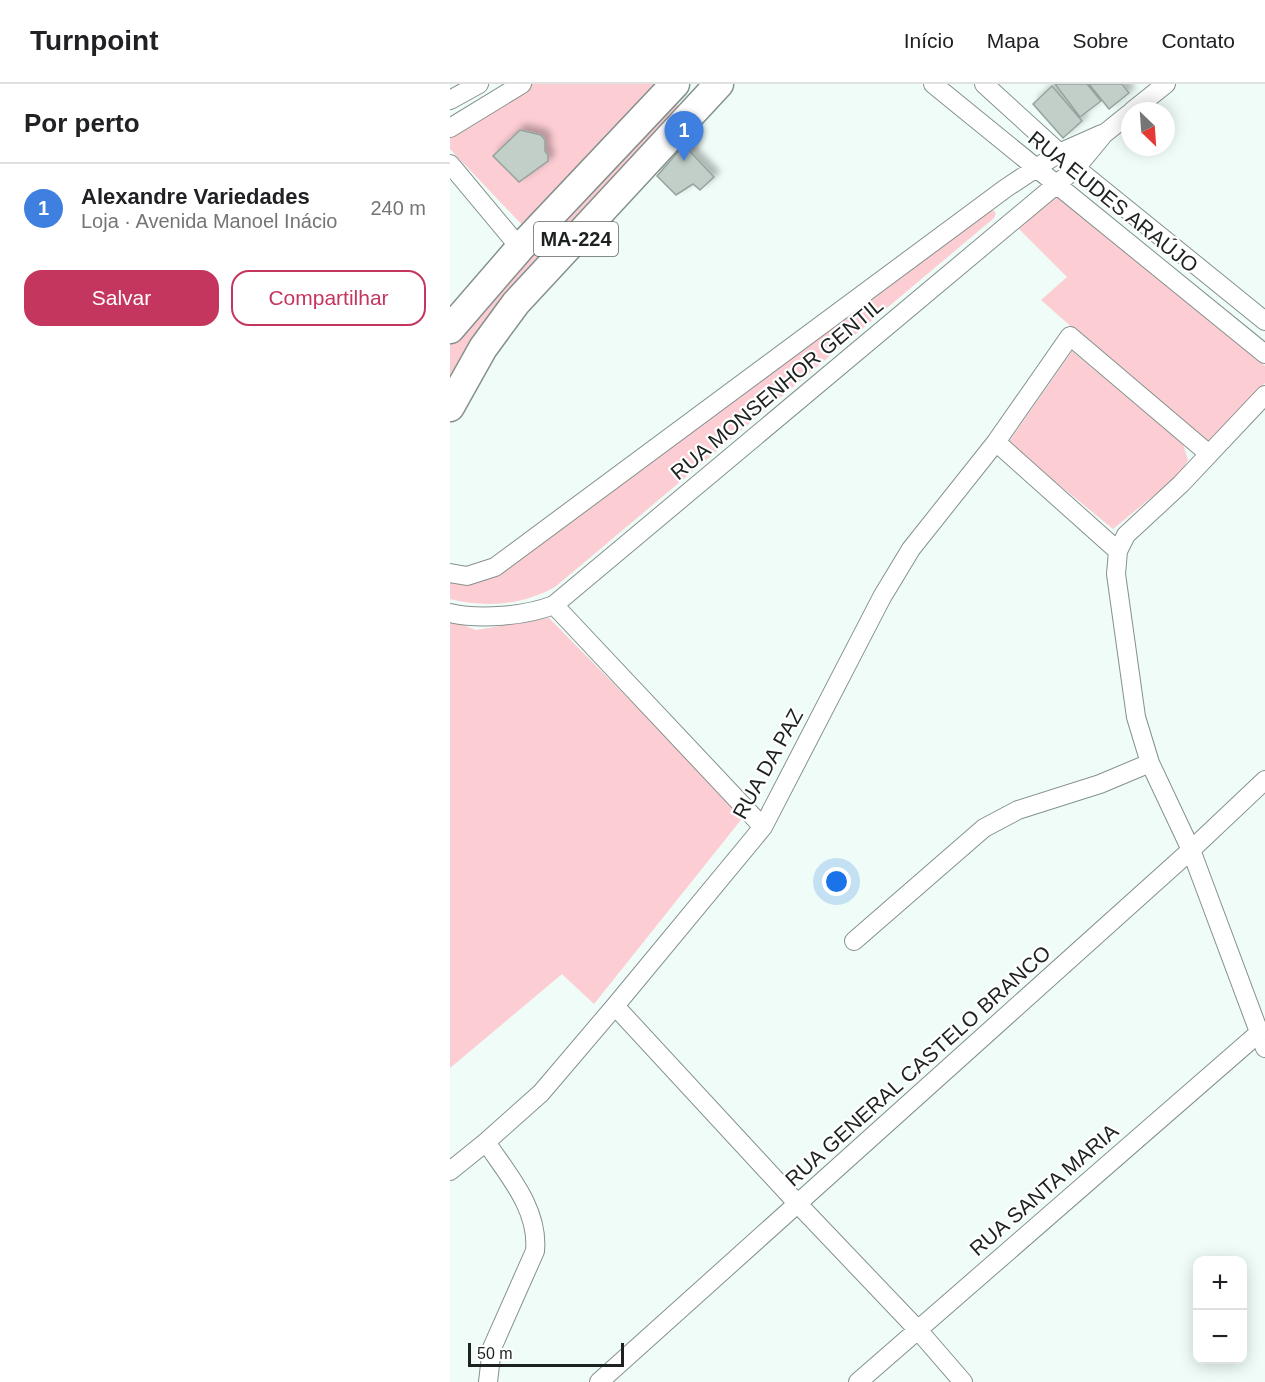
<!DOCTYPE html>
<html lang="pt">
<head>
<meta charset="utf-8">
<style>
  :root { --surface:#fff; --page:#f2f2f2; --text:#202124; --muted:#757577; --line:#e0e0e0; --accent:#c5365e }
  body { margin:0; font-family:Helvetica,sans-serif; background:var(--page); color:var(--text) }
  .controls { position:absolute; right:18px; bottom:18px; display:grid; overflow:hidden; border-radius:12px; box-shadow:0 3px 15px #0003 }
  .controls button { width:54px; height:54px; display:grid; place-items:center; padding:0; border:0; border-bottom:2px solid var(--line); background:var(--surface); color:var(--text); font:30px sans-serif }
  .compass { position:absolute; left:671px; top:18px; width:54px; height:54px; border-radius:50%; background:var(--surface); box-shadow:0 3px 15px #0003; rotate:155deg }
  .scale { position:absolute; left:18px; bottom:15px; width:156px; box-sizing:border-box; padding-left:6px; border:3px solid #1d2220; border-top:0; font-size:16px; line-height:21px; white-space:nowrap; color:#1d2220; -webkit-text-stroke:4px #fff; paint-order:stroke }
  .you { position:absolute; left:387px; top:798px; width:21px; height:21px; margin:-15px; border:4px solid #fff; border-radius:50%; background:#1a73e8; box-shadow:0 0 0 9px #1a73e833 }
  .badge { display:grid; place-items:center; width:39px; height:39px; border-radius:50%; background:var(--accent); color:#fff; font-size:20px; font-weight:700 }
  .pin { position:absolute; translate:-50% -50px; filter:drop-shadow(0 2px 3px #0008) }
  .pin::after { content:''; position:absolute; top:32px; width:21px; height:18px; background:inherit; clip-path:polygon(0 0,100% 0,50% 100%) }
  .list { margin:0; padding:0; list-style:none }
  h2 { display:flex; justify-content:space-between; align-items:center; height:78px; margin:0; padding:0 24px; font-size:26px }
  h2 small { font-size:20px; font-weight:400; color:var(--muted) }
  .list li { display:grid; grid-template-columns:39px 1fr auto; gap:18px; align-items:center; box-sizing:border-box; height:90px; padding:0 24px; border-top:2px solid var(--line) }
  .list b { display:block; font-size:22px; white-space:nowrap }
  .list p { margin:0; font-size:20px; white-space:nowrap; color:var(--muted) }
  .list em { font-size:20px; font-style:normal; color:var(--muted) }
  .actions { display:flex; gap:12px; padding:18px 24px }
  .actions a { flex:1; padding:14px 0; border:2px solid var(--accent); border-radius:18px; text-align:center; font-size:21px; color:var(--accent) }
  .actions .main { background:var(--accent); color:#fff }
  .map { position:relative; flex:none; width:815px; height:1298px; overflow:hidden }
  header { display:flex; align-items:center; gap:36px; box-sizing:border-box; height:84px; padding:0 30px; background:var(--surface); border-bottom:2px solid var(--line) }
  header strong { font-size:28px }
  nav { display:flex; gap:33px; margin-inline-start:auto; font-size:21px }
  main { display:flex }
  aside { flex:1; background:var(--surface) }
  .map>svg:first-child { display:block }
  .green { fill:#fccdd3 }
  .building { fill:#c2cfc9; stroke:#96a29d; stroke-width:1.5; filter:url(#shadow) }
  .lines { fill:none; stroke-linecap:round; stroke-linejoin:round }
  .minor-casing { stroke:#85918c; stroke-width:20 }
  .primary-casing { stroke:#85918c; stroke-width:31 }
  .minor { stroke:#fff; stroke-width:18 }
  .primary { stroke:#fff; stroke-width:28 }
  .labels { text-anchor:middle; stroke-width:4.5; stroke-linejoin:round; paint-order:stroke }
  .shield { fill:#fff; stroke:#616463; stroke-width:1.5 }
  .shield-label { font-size:20px; font-weight:bold; fill:#1d2220 }
  .street-label { font-size:21px; fill:#1d2220; stroke:#fff }
</style>
</head>
<body>
<header>
<strong>Turnpoint</strong>
<nav><a>Início</a><a>Mapa</a><a>Sobre</a><a>Contato</a></nav>
</header>
<main>
<aside>
<h2>Por perto<small></small></h2>
<ul class="list">
<li><span class="badge" style="background:#3f7fe0">1</span><div><b>Alexandre Variedades</b><p>Loja · Avenida Manoel Inácio</p></div><em>240 m</em></li>
</ul>
<div class="actions"><a class="main">Salvar</a><a>Compartilhar</a></div>
</aside>
<div class="map">
<svg width="815" height="1298" viewBox="0 0 815 1298">
  <defs>
    <filter id="shadow"><feDropShadow dx="5.5" dy="-5.5" stdDeviation="3" flood-color="#0004"/></filter>
  </defs>
  <rect width="100%" height="100%" fill="#effcf7"/>
  <path class="green" d="M78,0H208L76,145L0,65V52Z
    M220,14L232,25L0,306V259Z
    M608,111L815,282V299L758,363L591,216L617,193L569,145Z
    M543,126L546,129L544,134L105,503C72,521 37,524 0,515V498L22,497L539,127Z
    M622,267L733,360L738,376L730,390L663,445L558,359Z
    M99,534L294,732L144,920L112,890L0,984V536L26,546Z"/>
  <path class="building" d="M605,0H637L651,17L630,33Z
    M639,0H672L679,9L659,25Z
    M602,2L632,37L613,54L583,20Z
    M70,46L91,51L95,56V67L98,71V77L69,98L43,72Z
    M234,61L264,93L250,106L243,100L226,111L207,92Z"/>
  <g class="lines">
    <defs>
      <path id="minor" d="M483,0L815,270
        M534,0L626,84L815,237
        M0,16L29,0
        M682,27L716,0
        M0,44L72,0
        M0,80L70,164
        M815,311L731,400L676,451L668,467L666,490L686,633L700,679L741,766L815,964
        M546,358L668,467
        M0,489L17,492L45,483L556,104L609,69L652,50
        M104,521L313,743
        M0,529C30,536 75,532 104,521L626,84L654,50L680,29
        M404,857L534,744L568,726L650,700L700,679
        M165,922L348,1120L468,1246L513,1298
        M36,1058C58,1091 89,1125 85,1167L42,1264L38,1298
        M0,1087L36,1058L91,1009L165,922L313,743L432,513L461,465L546,358L620,252L759,370
        M149,1298L741,766L815,696
        M408,1298L810,948"/>
      <path id="primary" d="M0,245L70,164L225,0
        M0,323L33,264L66,219L269,0"/>
    </defs>
    <use href="#minor" class="minor-casing"/>
    <use href="#primary" class="primary-casing"/>
    <use href="#minor" class="minor"/>
    <use href="#primary" class="primary"/>
  </g>
  <g class="labels">
    <rect class="shield" x="84" y="138" width="84" height="34" rx="4.5"/>
    <g class="shield-label">
      <text x="126" y="162">MA-224</text>
    </g>
    <g class="street-label">
      <text transform="translate(663 118) rotate(39)" y="7">RUA EUDES ARAÚJO</text>
      <text transform="translate(327 305) rotate(-40)" y="7">RUA MONSENHOR GENTIL</text>
      <text transform="translate(318 680) rotate(-61)" y="7">RUA DA PAZ</text>
      <text transform="translate(468 982) rotate(-42)" y="7">RUA GENERAL CASTELO BRANCO</text>
      <text transform="translate(594 1106) rotate(-41)" y="7">RUA SANTA MARIA</text>
    </g>
  </g>
</svg>
<div class="controls">
<button>+</button>
<button>−</button>
</div>
<svg class="compass" viewBox="-18 -18 36 36"><path d="M0-13l5 13h-10z" fill="#e53935"/><path d="M0 13l5-13h-10z" fill="#757577"/></svg>
<div class="scale">50 m</div>
<div class="you"></div>
<div class="pin badge" style="left:234px;top:77px;background:#3f7fe0">1</div>
</div>
</main>
</body>
</html>
